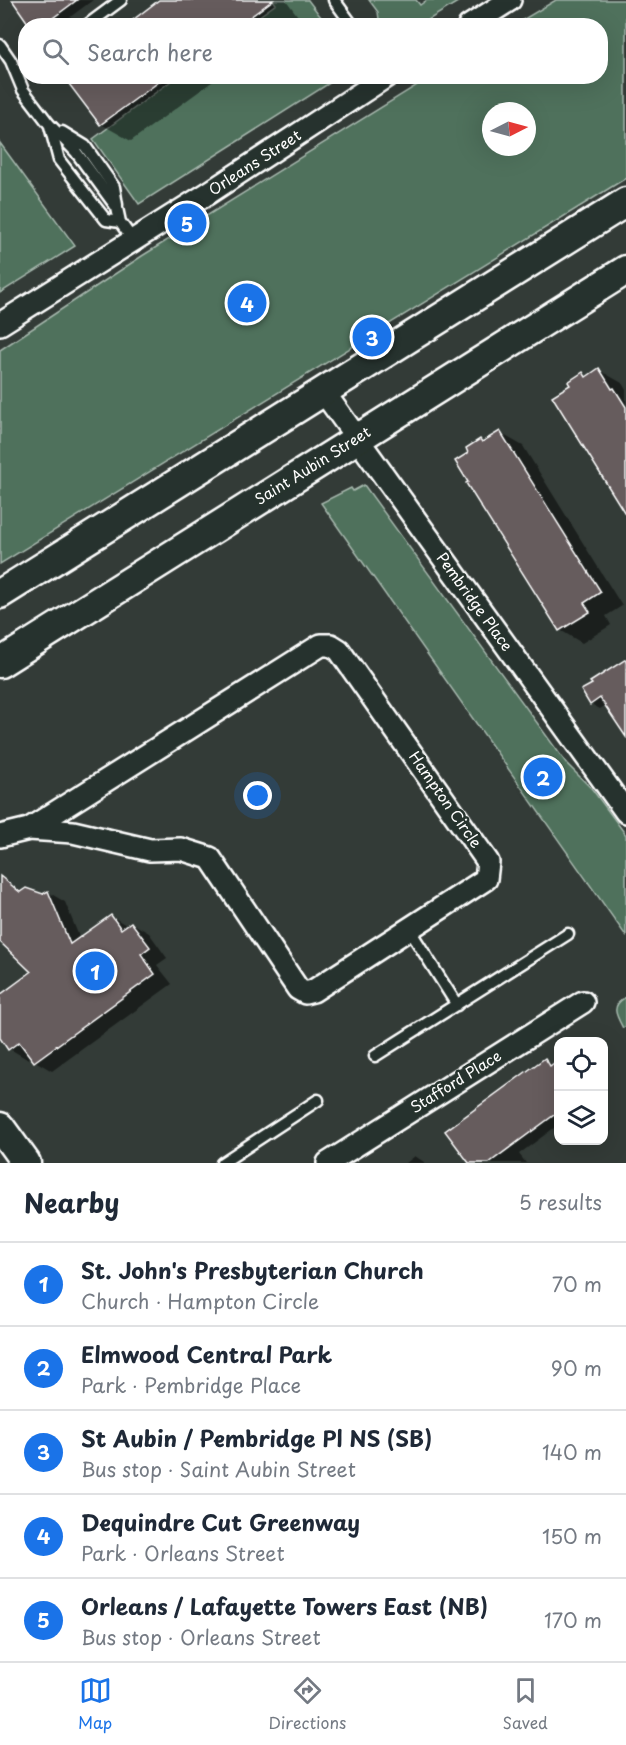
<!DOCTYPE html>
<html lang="en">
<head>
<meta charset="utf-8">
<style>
  :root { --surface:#fff; --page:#f2f2f3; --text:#1f2937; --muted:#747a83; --line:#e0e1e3; --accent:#1a73e8 }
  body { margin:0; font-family:"Playpen Sans",sans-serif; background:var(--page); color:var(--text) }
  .controls { position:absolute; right:18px; bottom:18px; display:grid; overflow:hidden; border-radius:12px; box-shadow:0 6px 24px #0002 }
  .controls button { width:54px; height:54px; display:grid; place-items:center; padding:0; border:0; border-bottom:2px solid var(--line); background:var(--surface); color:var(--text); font:30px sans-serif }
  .compass { position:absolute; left:482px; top:102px; width:54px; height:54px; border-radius:50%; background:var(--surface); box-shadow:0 6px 24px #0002; rotate:84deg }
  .you { position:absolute; left:258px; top:796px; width:21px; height:21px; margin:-15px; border:4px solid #fff; border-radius:50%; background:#1a73e8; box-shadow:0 0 0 9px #1a73e833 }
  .badge { display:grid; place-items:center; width:39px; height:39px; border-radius:50%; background:var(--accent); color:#fff; font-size:20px; font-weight:700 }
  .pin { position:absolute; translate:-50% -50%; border:3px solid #fff; box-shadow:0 2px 6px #0006 }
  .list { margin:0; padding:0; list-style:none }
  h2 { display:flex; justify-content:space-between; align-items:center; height:78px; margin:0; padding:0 24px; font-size:26px }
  h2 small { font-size:20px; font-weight:400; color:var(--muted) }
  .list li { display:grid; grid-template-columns:39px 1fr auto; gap:18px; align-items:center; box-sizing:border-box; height:84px; padding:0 24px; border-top:2px solid var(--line) }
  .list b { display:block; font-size:22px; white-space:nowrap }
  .list p { margin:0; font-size:20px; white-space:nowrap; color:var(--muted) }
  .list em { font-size:20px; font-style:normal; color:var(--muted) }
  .icon { flex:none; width:33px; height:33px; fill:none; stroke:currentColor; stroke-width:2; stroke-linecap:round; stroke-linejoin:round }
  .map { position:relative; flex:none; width:626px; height:1163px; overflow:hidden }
  .search { position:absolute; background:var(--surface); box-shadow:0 6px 24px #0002; left:18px; right:18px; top:18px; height:66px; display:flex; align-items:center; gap:15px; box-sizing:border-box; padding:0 21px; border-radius:24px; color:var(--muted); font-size:22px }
  .sheet { height:498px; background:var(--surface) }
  nav { display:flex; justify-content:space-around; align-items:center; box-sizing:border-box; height:84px; border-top:2px solid var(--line); background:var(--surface); font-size:16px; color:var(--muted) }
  nav a { display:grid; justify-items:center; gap:3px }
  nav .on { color:var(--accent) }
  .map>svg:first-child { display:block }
  .green { fill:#4f715c; stroke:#a7b8ae; stroke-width:1.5; fill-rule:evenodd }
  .shadow { fill:#0007 }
  .building { fill:#665b5d; stroke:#fff; stroke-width:1.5 }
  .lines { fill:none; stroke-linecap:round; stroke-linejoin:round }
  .lane-casing { stroke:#fff; stroke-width:15 }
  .street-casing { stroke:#fff; stroke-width:26 }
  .secondary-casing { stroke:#fff; stroke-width:33 }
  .lane { stroke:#26332d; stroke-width:10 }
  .street { stroke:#26332d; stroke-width:21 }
  .secondary { stroke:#26332d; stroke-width:28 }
  .labels { text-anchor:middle; stroke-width:5; stroke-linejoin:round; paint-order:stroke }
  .street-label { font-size:15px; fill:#fff; stroke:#26332d }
</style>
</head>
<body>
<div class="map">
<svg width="626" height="1163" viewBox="0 0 626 1163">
  <rect width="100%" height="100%" fill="#333b37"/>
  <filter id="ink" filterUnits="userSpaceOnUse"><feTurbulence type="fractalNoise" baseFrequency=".0167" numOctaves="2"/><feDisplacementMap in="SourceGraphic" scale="12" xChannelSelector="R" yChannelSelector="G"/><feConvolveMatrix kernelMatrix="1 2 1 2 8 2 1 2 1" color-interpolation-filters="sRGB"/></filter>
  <g filter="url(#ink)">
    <path class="green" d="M273,0H308L327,25H247L276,4Z
      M369,0H416L420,5L427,0H461L420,25L380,26L378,12Z
      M556,0H626V178L0,564V350L142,256L430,77L600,76V26L514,25ZM491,111H527V147H491Z
      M178,76H339V77L139,204L93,139Z
      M0,143L75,246L0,293Z
      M364,485L567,764L592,789L626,835V936L321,503L351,488L353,491Z
      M626,997V1026L623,1028C616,1015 610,1006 626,997Z"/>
    <path class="shadow" d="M14,0H93L58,26H32Z
      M162,0H286L300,19L290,26H127Z
      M65,76H220L131,141L101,124Z
      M599,370L622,383L626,390V511L572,385L583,374L588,377Z
      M500,433L523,446L622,606L606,616L611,625L582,643L560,630L470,482V453L480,441L484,443Z
      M626,658V728L606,705L600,709L591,704L615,668L613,666Z
      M4,881L23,892L43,895L48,892L65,902L80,939L111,916L128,926L132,923L149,933L167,958L157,965L172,984L52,1071L35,1061L31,1056L27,1059L10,1049L0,1035V997L34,972L0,940V884Z
      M545,1060L554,1065L558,1062V1125L519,1154L526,1163H470Z
      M415,1156L424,1162L425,1163H406Z"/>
    <path class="building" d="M12,0H77L42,26H30Z
      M159,0H273L238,26H125Z
      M63,76H167L100,125Z
      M599,368L612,389L614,388L626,407V515L552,396L570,385L568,382L583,372L586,377Z
      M500,431L601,592L584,603L590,612L559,631L466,483L468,482L455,461L468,453L466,448L480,439L482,442Z
      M626,659V737L600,698L590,705L581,690L592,684L590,682Z
      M0,876L20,892L26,888L43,894L48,891L70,944L111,915L121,929L131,922L150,947L141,954L155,974L34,1062L19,1042L8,1050L0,1038V995L31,972L0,942Z
      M545,1058L550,1066L558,1060V1112L489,1163H469L445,1131Z"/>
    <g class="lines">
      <defs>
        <path id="lane" d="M334,0L353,26
          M86,26L121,0
          M0,45L11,61L23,90L49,124L76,152L117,208L120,222L133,240
          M50,126L59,160L106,220L120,222
          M62,132L85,146L114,187L117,205
          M409,929L457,1005
          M375,1056L568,934
          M222,1163L318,1100"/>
        <path id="street" d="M469,26L510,0
          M0,324L207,194L387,76
          M323,391L626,812
          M0,836L29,829L73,832L150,850L181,849L210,858L298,989L305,993L313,991L486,879L488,862L339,650L331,645H321L29,829
          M328,1163L583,1002"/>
        <path id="secondary" d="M0,594L626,202
          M0,663L626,270
          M0,1127L26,1163"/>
      </defs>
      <use href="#lane" class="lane-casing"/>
      <use href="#street" class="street-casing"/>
      <use href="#secondary" class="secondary-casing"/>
      <use href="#lane" class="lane"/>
      <use href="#street" class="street"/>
      <use href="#secondary" class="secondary"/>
    </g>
  </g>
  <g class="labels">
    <g class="street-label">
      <text transform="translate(255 163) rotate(-33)" y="5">Orleans Street</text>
      <text transform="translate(313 466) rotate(-32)" y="5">Saint Aubin Street</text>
      <text transform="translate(474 602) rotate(54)" y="5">Pembridge Place</text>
      <text transform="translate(445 800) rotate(55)" y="5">Hampton Circle</text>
      <text transform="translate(456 1082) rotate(-32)" y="5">Stafford Place</text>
    </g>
  </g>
</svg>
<div class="controls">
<button><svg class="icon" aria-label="locate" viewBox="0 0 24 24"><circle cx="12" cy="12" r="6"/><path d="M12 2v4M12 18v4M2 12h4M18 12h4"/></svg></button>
<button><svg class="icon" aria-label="layers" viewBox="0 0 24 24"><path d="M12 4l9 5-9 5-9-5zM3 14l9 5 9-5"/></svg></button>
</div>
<svg class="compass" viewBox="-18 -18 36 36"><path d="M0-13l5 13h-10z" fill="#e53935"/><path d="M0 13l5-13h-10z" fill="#747a83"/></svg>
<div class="you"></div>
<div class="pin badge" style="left:95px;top:971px">1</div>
<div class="pin badge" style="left:543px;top:777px">2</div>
<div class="pin badge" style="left:372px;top:337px">3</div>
<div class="pin badge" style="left:247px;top:303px">4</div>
<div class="pin badge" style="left:187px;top:223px">5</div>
<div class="search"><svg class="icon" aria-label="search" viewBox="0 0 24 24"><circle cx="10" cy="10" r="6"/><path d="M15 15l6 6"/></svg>Search here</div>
</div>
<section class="sheet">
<h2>Nearby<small>5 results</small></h2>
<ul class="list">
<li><span class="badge">1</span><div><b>St. John's Presbyterian Church</b><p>Church · Hampton Circle</p></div><em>70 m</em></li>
<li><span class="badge">2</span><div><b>Elmwood Central Park</b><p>Park · Pembridge Place</p></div><em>90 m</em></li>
<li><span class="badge">3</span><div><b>St Aubin / Pembridge Pl NS (SB)</b><p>Bus stop · Saint Aubin Street</p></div><em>140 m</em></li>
<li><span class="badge">4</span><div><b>Dequindre Cut Greenway</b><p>Park · Orleans Street</p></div><em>150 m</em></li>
<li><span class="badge">5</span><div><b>Orleans / Lafayette Towers East (NB)</b><p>Bus stop · Orleans Street</p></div><em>170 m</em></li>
</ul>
</section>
<nav>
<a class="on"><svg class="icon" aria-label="map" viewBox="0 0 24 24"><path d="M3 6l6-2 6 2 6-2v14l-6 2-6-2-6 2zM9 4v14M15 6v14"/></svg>Map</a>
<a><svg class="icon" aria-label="directions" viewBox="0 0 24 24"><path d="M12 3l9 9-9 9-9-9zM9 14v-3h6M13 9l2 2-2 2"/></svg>Directions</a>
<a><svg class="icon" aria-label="saved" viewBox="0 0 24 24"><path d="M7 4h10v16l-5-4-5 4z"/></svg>Saved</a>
</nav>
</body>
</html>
